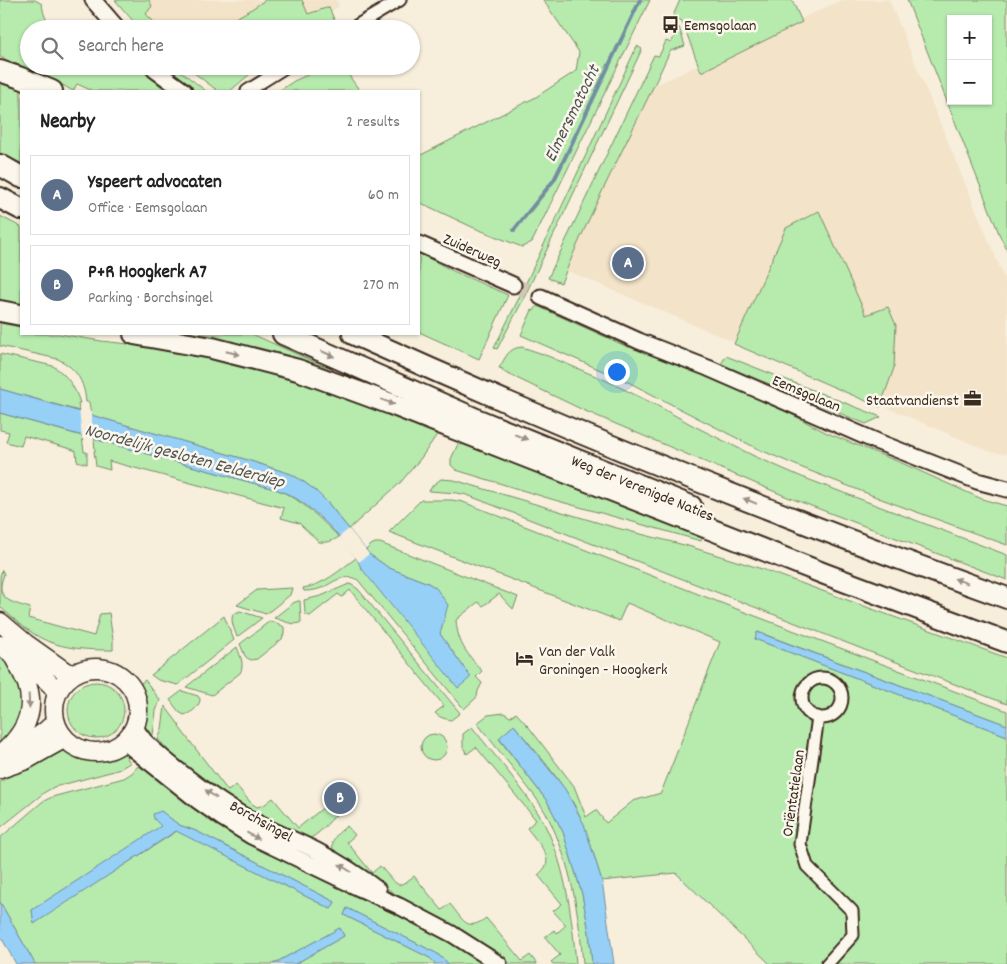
<!DOCTYPE html>
<html lang="en">
<head>
<meta charset="utf-8">
<style>
  :root { --surface:#fff; --page:#f2f2f2; --text:#222; --muted:#767676; --line:#e0e0e0; --accent:#db2777 }
  body { margin:0; font-family:Dekko,sans-serif; background:var(--page); color:var(--text) }
  .controls { position:absolute; right:15px; top:15px; display:grid; overflow:hidden; border-radius:0px; box-shadow:0 1px 4px #0004 }
  .controls button { width:45px; height:45px; display:grid; place-items:center; padding:0; border:0; border-bottom:1px solid var(--line); background:var(--surface); color:var(--text); font:25px sans-serif }
  .you { position:absolute; left:616px; top:371px; width:18px; height:18px; margin:-12px; border:4px solid #fff; border-radius:50%; background:#1a73e8; box-shadow:0 0 0 8px #1a73e833 }
  .badge { display:grid; place-items:center; width:32px; height:32px; border-radius:50%; background:var(--accent); color:#fff; font-size:16px; font-weight:700 }
  .pin { position:absolute; translate:-50% -50%; border:2px solid #fff; box-shadow:0 1px 5px #0006 }
  .list { margin:0; padding:0; list-style:none }
  h2 { display:flex; justify-content:space-between; align-items:center; height:65px; margin:0; padding:0 20px; font-size:21px }
  h2 small { font-size:16px; font-weight:400; color:var(--muted) }
  .list li { display:grid; grid-template-columns:32px 1fr auto; gap:15px; align-items:center; box-sizing:border-box; height:80px; margin:0 10px 10px; padding:0 10px; border:1px solid var(--line); border-radius:0px }
  .list b { display:block; font-size:19px; white-space:nowrap }
  .list p { margin:0; font-size:16px; white-space:nowrap; color:var(--muted) }
  .list em { font-size:16px; font-style:normal; color:var(--muted) }
  .icon { flex:none; width:28px; height:28px; fill:none; stroke:currentColor; stroke-width:2; stroke-linecap:round; stroke-linejoin:round }
  .map { position:relative; flex:none; width:1007px; height:964px; overflow:hidden }
  .search { position:absolute; background:var(--surface); box-shadow:0 1px 4px #0004; left:20px; top:20px; width:400px; height:55px; display:flex; align-items:center; gap:12px; box-sizing:border-box; padding:0 18px; border-radius:28px; color:var(--muted); font-size:19px }
  .panel { position:absolute; background:var(--surface); box-shadow:0 1px 4px #0004; left:20px; top:90px; width:400px; height:245px; border-radius:0px }
  .map>svg:first-child { display:block }
  .built { fill:#f3e3c8 }
  .green { fill:#b6ebad; stroke:#788a66; fill-rule:evenodd }
  .water { fill:#97d0f7; stroke:#728ea0 }
  .pier { fill:#f7eedc }
  .lines { fill:none; stroke-linecap:round; stroke-linejoin:round }
  .stream { stroke:#728ea0; stroke-width:4 }
  .secondary-tunnel { stroke:#d1c7b6; stroke-width:15; stroke-dasharray:15 8; stroke-linecap:butt }
  .street-casing { stroke:#3b2a1e; stroke-width:15 }
  .secondary-casing { stroke:#3b2a1e; stroke-width:19 }
  .primary-casing { stroke:#3b2a1e; stroke-width:21 }
  .highway-casing { stroke:#3b2a1e; stroke-width:24 }
  .street { stroke:#fbf7ec; stroke-width:11 }
  .secondary { stroke:#fbf7ec; stroke-width:15 }
  .primary { stroke:#fbf7ec; stroke-width:18 }
  .highway { stroke:#fbf7ec; stroke-width:20 }
  .oneway { fill:#9b9085 }
  .labels { text-anchor:middle; stroke-width:5; stroke-linejoin:round; paint-order:stroke }
  .poi-label { font-size:16px; fill:#3b2a1e; stroke:#fbf7ec; text-anchor:start }
  .street-label { font-size:16px; fill:#3b2a1e; stroke:#fbf7ec }
  .water-label { font-size:18px; font-style:italic; fill:#525454; stroke:#fbf7ec }
</style>
</head>
<body>
<div class="map">
<svg width="1007" height="964" viewBox="0 0 1007 964">
  <rect width="100%" height="100%" fill="#f7eedc"/>
  <filter id="ink" filterUnits="userSpaceOnUse"><feTurbulence type="fractalNoise" baseFrequency=".02" numOctaves="2"/><feDisplacementMap in="SourceGraphic" scale="10" xChannelSelector="R" yChannelSelector="G"/><feConvolveMatrix kernelMatrix="1 2 1 2 8 2 1 2 1" color-interpolation-filters="sRGB"/></filter>
  <g filter="url(#ink)">
    <path class="built" d="M129,0H336L339,6L329,13L289,29H156Z
      M842,0H889L1007,285V454L991,452L566,270L647,89Z"/>
    <path class="green" d="M0,0H35L42,4C44,18 46,22 58,29H29V66H139L166,91H93L77,84L73,91L54,80L0,57Z
      M115,0H149L152,6L146,14L161,29H140Z
      M265,0H302L308,14L329,7L337,27L333,29H210C231,21 247,13 265,0Z
      M543,0H650L532,242L522,247L472,227L419,202V156L536,97L576,71L579,52Z
      M680,0H792L802,22L701,72L682,21L673,16Z
      M907,0H1007V250L1000,236ZM951,19H988V101H951Z
      M679,27L685,46L670,51C635,128 593,204 561,283L548,278L654,55L659,56L666,41L671,43Z
      M637,46L642,49L522,302L497,349L494,348L518,300Z
      M166,66H174L206,91H192L165,69Z
      M185,66H265L250,74L230,91H218Z
      M327,66H342L360,91H279L294,81Z
      M0,81L24,91H21V163L0,153Z
      M819,211L866,315L888,307L896,325L894,368L880,407L734,344L786,228Z
      M0,216L21,227V310L0,306Z
      M419,253L453,271L508,295L479,359L419,332Z
      M537,306L628,347L636,346L774,405L827,433L904,464L982,499L1007,506V545L884,500L805,469L758,449L628,382L521,335L532,310L534,311Z
      M0,323L21,327V334H59L101,341L156,347L216,360L287,378L350,399L438,433L421,458L400,483L349,529L328,503L316,491L304,482L291,474L241,458L91,415L89,402H86C84,381 77,369 58,359L0,346Z
      M166,334H252L348,377L343,380Z
      M522,347L543,354L605,380L656,405L694,426L754,456L802,477L1007,555V580L785,496L583,410L502,371L503,369L499,368C506,357 508,348 522,347Z
      M0,354L53,366C67,375 75,387 80,403H78L79,411L0,389Z
      M726,356L881,417L866,424L721,364Z
      M0,413L82,436L84,452H87V464L77,461L76,451L71,449L24,436L21,446L6,442L9,432L0,430Z
      M94,439L278,490C303,500 320,519 339,537C333,541 327,543 319,542L299,523L281,518L284,508L109,461L110,470L96,466L94,451H95Z
      M464,442L703,537L701,541L551,499L456,470L451,465V459L458,444L462,445Z
      M441,479L454,480L613,527L688,546L762,569L1007,658V704L870,652L467,495L457,493L429,491L433,485Z
      M421,500H452L463,502L734,608L1007,711V725L758,632L755,639L1007,736V964H770L676,873L602,881C594,857 588,831 576,808C560,778 536,752 514,725L499,739L547,801L563,832L582,894L589,932L592,964H583C579,913 571,863 548,817C540,802 530,790 519,776C505,758 491,741 477,723L488,715L504,713L510,717L516,713L528,726L574,786L586,817L596,810L606,823L633,801L661,793L720,642L627,603L619,621L389,532Z
      M375,543H380L518,597L513,609L499,594L483,606L478,602L456,620C458,645 467,653 482,671L476,677L482,683L478,691L477,697L464,709L358,580C345,573 335,581 324,587C317,590 311,591 304,591L303,588C324,585 340,570 356,558L359,562L361,568L470,676L440,634L436,588L428,583L389,568L369,554L366,550L371,545Z
      M2,570L4,574C3,578 1,582 1,586C0,602 19,604 30,608L28,618L94,636L100,614L109,613L113,640V650C85,650 57,649 34,634C22,627 11,616 0,607V576Z
      M349,584L352,585L358,589L460,713L451,720C445,719 438,717 435,713L444,706L350,590L342,597L338,594L310,616L306,615L305,613L304,600L321,596Z
      M292,588L290,595L266,614L237,605L257,590Z
      M298,601H300L301,622C294,627 282,620 274,618L293,603Z
      M240,611L262,618L237,637C235,630 230,622 233,614Z
      M224,616L234,640L178,685L158,680L151,675Z
      M270,621L279,624L284,627V633L282,639L257,659L251,660L247,658L245,656L240,644Z
      M237,647C240,656 245,664 240,673L212,695L186,687Z
      M0,656L9,663L23,692L22,718L0,746Z
      M145,680L160,700L156,711L153,735L150,732L146,735L143,725V706L140,688L141,683Z
      M68 710a28 28 0 1 1 56 0a28 28 0 1 1-56 0Z
      M182,691L198,696L200,699C200,707 191,713 184,715L179,712L170,700Z
      M165,706L180,726L179,727L228,791L236,785L251,803L257,807L264,805L273,798L298,828L329,803L337,814C329,821 318,837 307,839L236,806L160,748L163,744L158,740L162,729Z
      M472,727C495,756 520,784 540,816C565,859 572,915 576,964H553L551,962L560,955L545,937L554,930L557,933L566,925L553,911L562,904L538,875C541,872 545,869 546,865C551,854 533,837 527,828L536,820L476,747L467,754L463,747V734Z
      M421 747a13 13 0 1 1 26 0a13 13 0 1 1-26 0Z
      M59,748C71,750 82,757 94,758C102,758 109,755 118,754C121,753 126,754 130,755L127,759L131,762L120,769L114,771L54,787L45,792L0,828V782L30,763Z
      M145,764L463,949L486,964H449L436,953L347,908L344,915L430,958L436,964H295L344,936L340,928L273,964H35L0,902V838L42,802L52,797L124,778L132,773L138,766L143,769ZM161,811L179,825L196,831L335,902L331,909L177,831L34,923L32,910L162,826Z
      M347,826L355,835L347,842L372,873L380,866L393,881L399,885L406,882L414,876L442,910L450,904C463,919 466,933 486,918L522,961L530,955L537,964H511L502,957L413,906L334,853C329,839 338,833 347,826Z"/>
    <path class="water" d="M0,389L241,458L291,474L304,482L316,491L328,503L369,554L389,568L428,583L436,588L448,605L440,634L470,676V678L458,688L361,568C355,549 317,512 300,501C293,496 286,493 278,490L0,413Z
      M757,632L1007,725V736L755,639Z
      M514,725L565,789L584,824L602,881L614,964H592L589,932L582,894L563,832L547,801L499,738Z
      M161,811L179,825L196,831L335,902L331,909L176,831L34,924L32,910L161,826L154,819L153,814Z
      M0,902L35,964H16L0,935Z
      M347,908L436,953L449,964H436L430,958L344,915Z
      M340,928L344,936L295,964H273Z"/>
    <path class="pier" d="M79,408L91,412L94,442L82,439Z
      M349,529L369,554L359,562L339,537Z"/>
    <g class="lines">
      <path class="stream" d="M514,230L554,180L562,164L640,0"/>
      <path class="secondary-tunnel" d="M513,285L541,297"/>
      <defs>
        <path id="street" d="M351,29L400,0
          M247,91L287,66
          M802 698a20 20 0 1 1 40 0a20 20 0 1 1-40 0Z
          M818,717L800,844L807,866L852,911L853,935L827,964"/>
        <path id="secondary" d="M93,0L118,29
          M152,66L155,70L184,91
          M419,244L513,285
          M541,297L639,341L708,368L878,442L977,481L1007,489
          M135,726C140,739 152,748 162,757C186,777 212,797 239,813C264,828 291,838 317,851C338,862 359,875 378,890
          M122,743L128,745L198,801L222,818L251,836L359,888L399,906L452,934L499,964"/>
        <path id="primary" d="M0,622L25,643L66,672L73,674
          M0,645C15,657 49,677 57,693
          M54 710a42 42 0 1 1 84 0a42 42 0 1 1-84 0Z
          M0,755C22,737 37,714 27,684C23,674 18,665 13,656
          M13,755C25,742 45,736 55,721
          M0,769L26,760L60,741L66,740"/>
        <path id="highway" d="M0,71L21,78L52,91
          M0,165L21,177
          M0,198L21,209
          M0,311L21,315
          M134,334L212,348L298,370L391,404L825,574L1007,642
          M283,334L476,419L691,506
          M353,334C567,431 786,519 1007,598"/>
      </defs>
      <use href="#street" class="street-casing"/>
      <use href="#secondary" class="secondary-casing"/>
      <use href="#primary" class="primary-casing"/>
      <use href="#highway" class="highway-casing"/>
      <use href="#street" class="street"/>
      <use href="#secondary" class="secondary"/>
      <use href="#primary" class="primary"/>
      <use href="#highway" class="highway"/>
    </g>
    <defs><path id="oneway-solid" d="M-6-.8H1V-3.2L6.5 0L1 3.2V.8H-6Z" transform="scale(1.25)"/></defs>
    <g class="oneway">
      <use href="#oneway-solid" transform="translate(233 353) rotate(13)"/>
      <use href="#oneway-solid" transform="translate(328 354) rotate(24)"/>
      <use href="#oneway-solid" transform="translate(388 402) rotate(20)"/>
      <use href="#oneway-solid" transform="translate(521 437) rotate(22)"/>
      <use href="#oneway-solid" transform="translate(750 501) rotate(-158)"/>
      <use href="#oneway-solid" transform="translate(961 581) rotate(-160)"/>
      <use href="#oneway-solid" transform="translate(29 701) rotate(87)"/>
      <use href="#oneway-solid" transform="translate(211 794) rotate(-144)"/>
      <use href="#oneway-solid" transform="translate(253 836) rotate(28)"/>
      <use href="#oneway-solid" transform="translate(345 868) rotate(-148)"/>
    </g>
  </g>
  <defs>
    <symbol id="bus-bare" viewBox="-9 -9 18 18"><path d="M-5-6H5V4H4V6H2V4H-2V6H-4V4H-5ZM-3.5-4V0h7V-4ZM-3.5 1.2v1.5H-2V1.2ZM2 1.2v1.5H3.5V1.2Z" fill="#3b2a1e" stroke="#fbf7ec" stroke-width="2.5" paint-order="stroke"/></symbol>
    <symbol id="office-bare" viewBox="-9 -9 18 18"><path d="M-6-3h4V-5.5h4V-3h4V5H-6ZM-1-4.5V-3h2v-1.5ZM-6 0V1H6V0Z" fill="#3b2a1e" stroke="#fbf7ec" stroke-width="2.5" paint-order="stroke"/></symbol>
    <symbol id="hotel-bare" viewBox="-9 -9 18 18"><path d="M-6-4.5h1.5V1H6V5H4.5V3h-9V5H-6ZM-4 0a1.8 1.8 0 1 1 3.6 0ZM.5 0V-2.5h3Q6-2.5 6 0Z" fill="#3b2a1e" stroke="#fbf7ec" stroke-width="2.5" paint-order="stroke"/></symbol>
  </defs>
  <g fill-rule="evenodd">
    <use href="#bus-bare" x="658" y="12" width="25" height="25"/>
    <use href="#office-bare" x="960" y="386" width="25" height="25"/>
    <use href="#hotel-bare" x="512" y="646" width="25" height="25"/>
  </g>
  <g class="labels">
    <g class="poi-label">
      <text x="684" y="30">Eemsgolaan</text>
      <text x="959" y="405" text-anchor="end">Staatvandienst</text>
      <text x="539" y="656">Van der Valk<tspan x="539" dy="18">Groningen - Hoogkerk</tspan></text>
    </g>
    <g class="street-label">
      <text transform="translate(473 249) rotate(24)" y="6">Zuiderweg</text>
      <text transform="translate(807 392) rotate(23)" y="6">Eemsgolaan</text>
      <text transform="translate(643 487) rotate(22)" y="6">Weg der Verenigde Naties</text>
      <text transform="translate(792 793) rotate(-82)" y="6">Oriëntatielaan</text>
      <text transform="translate(262 820) rotate(29)" y="6">Borchsingel</text>
    </g>
    <g class="water-label">
      <text transform="translate(571 113) rotate(-64)" y="6">Elmersmatocht</text>
      <text transform="translate(185 455) rotate(15)" y="6">Noordelijk gesloten Eelderdiep</text>
    </g>
  </g>
</svg>
<div class="controls">
<button>+</button>
<button>−</button>
</div>
<div class="you"></div>
<div class="pin badge" style="left:628px;top:263px;background:#5c6f8a">A</div>
<div class="pin badge" style="left:340px;top:798px;background:#5c6f8a">B</div>
<div class="search"><svg class="icon" aria-label="search" viewBox="0 0 24 24"><circle cx="10" cy="10" r="6"/><path d="M15 15l6 6"/></svg>Search here</div>
<section class="panel">
<h2>Nearby<small>2 results</small></h2>
<ul class="list">
<li><span class="badge" style="background:#5c6f8a">A</span><div><b>Yspeert advocaten</b><p>Office · Eemsgolaan</p></div><em>60 m</em></li>
<li><span class="badge" style="background:#5c6f8a">B</span><div><b>P+R Hoogkerk A7</b><p>Parking · Borchsingel</p></div><em>270 m</em></li>
</ul>
</section>
</div>
</body>
</html>
